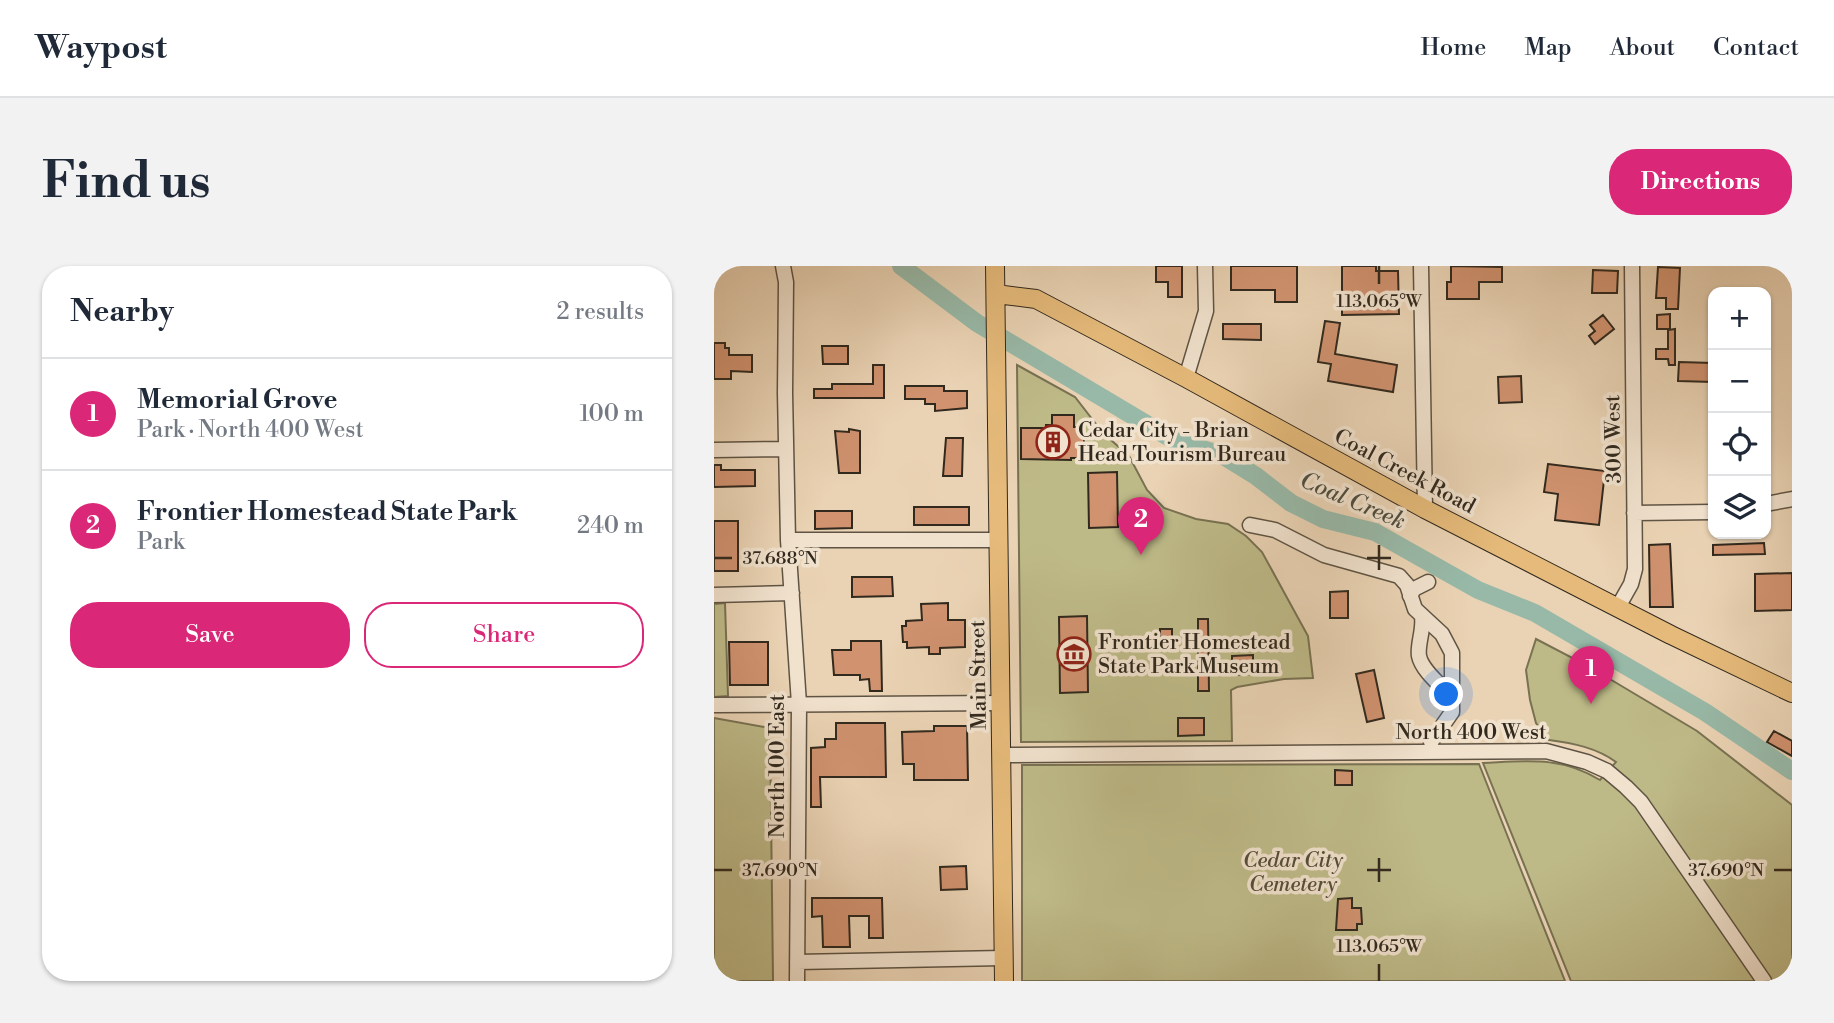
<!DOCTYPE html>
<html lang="en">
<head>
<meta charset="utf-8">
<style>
  :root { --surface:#fff; --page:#f2f2f3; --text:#1f2937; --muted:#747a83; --line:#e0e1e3; --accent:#db2777 }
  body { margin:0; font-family:"Libre Bodoni",serif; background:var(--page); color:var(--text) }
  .controls { position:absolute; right:21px; top:21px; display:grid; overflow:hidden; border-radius:14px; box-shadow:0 2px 5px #0004 }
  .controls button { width:63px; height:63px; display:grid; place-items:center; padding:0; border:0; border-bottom:2px solid var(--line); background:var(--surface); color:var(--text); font:35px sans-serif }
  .you { position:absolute; left:733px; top:429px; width:24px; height:24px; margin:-18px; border:5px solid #fff; border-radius:50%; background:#1a73e8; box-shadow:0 0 0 10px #1a73e833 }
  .badge { display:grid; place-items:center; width:46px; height:46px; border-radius:50%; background:var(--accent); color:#fff; font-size:23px; font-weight:700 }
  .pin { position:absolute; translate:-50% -58px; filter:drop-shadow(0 2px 4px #0008) }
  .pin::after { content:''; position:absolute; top:37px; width:24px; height:21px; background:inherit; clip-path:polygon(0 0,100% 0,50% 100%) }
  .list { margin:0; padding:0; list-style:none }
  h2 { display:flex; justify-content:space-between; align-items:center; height:91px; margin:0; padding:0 28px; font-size:30px }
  h2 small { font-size:23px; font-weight:400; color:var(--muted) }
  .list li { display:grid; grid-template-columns:46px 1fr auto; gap:21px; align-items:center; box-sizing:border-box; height:112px; padding:0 28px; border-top:2px solid var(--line) }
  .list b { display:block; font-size:26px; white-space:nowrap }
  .list p { margin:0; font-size:23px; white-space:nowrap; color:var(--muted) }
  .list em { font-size:23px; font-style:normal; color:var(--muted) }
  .actions { display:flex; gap:14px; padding:21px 28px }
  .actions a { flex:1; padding:16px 0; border:2px solid var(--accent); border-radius:28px; text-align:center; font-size:24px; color:var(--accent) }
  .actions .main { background:var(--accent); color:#fff }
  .icon { flex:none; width:38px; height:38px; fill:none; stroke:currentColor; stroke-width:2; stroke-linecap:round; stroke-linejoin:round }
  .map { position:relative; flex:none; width:1078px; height:715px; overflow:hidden; border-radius:28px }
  header { display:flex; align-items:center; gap:42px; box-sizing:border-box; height:98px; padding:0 35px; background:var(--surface); border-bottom:2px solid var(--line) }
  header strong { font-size:33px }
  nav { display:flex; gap:38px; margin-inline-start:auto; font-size:24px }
  .intro { display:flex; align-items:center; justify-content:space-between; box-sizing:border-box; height:168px; padding:0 42px }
  h1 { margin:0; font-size:49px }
  .button { padding:18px 32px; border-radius:28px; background:var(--accent); color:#fff; font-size:24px; font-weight:700 }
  main { display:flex; gap:42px; padding:0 42px }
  aside { flex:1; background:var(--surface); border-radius:28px; box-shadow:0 2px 5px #0004 }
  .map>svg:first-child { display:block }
  .green { fill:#beba88; stroke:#787253; stroke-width:2 }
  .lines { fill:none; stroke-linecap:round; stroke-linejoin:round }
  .river { stroke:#98b9a8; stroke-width:18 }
  .building { fill:#d0926f; stroke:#31291e; stroke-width:2 }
  .minor-casing { stroke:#5f5444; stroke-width:17 }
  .major-casing { stroke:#31291e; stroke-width:20 }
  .minor { stroke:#f1e2ce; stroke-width:14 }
  .major { stroke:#e5ba7a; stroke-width:18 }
  .ticks { fill:none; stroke:#31291e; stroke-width:2.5 }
  .labels { text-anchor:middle; stroke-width:7; stroke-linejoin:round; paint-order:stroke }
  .poi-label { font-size:21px; fill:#31291e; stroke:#f1e2ce; text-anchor:start }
  .street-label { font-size:21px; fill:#31291e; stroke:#f1e2ce }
  .park-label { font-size:21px; font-style:italic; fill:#544d38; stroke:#f1e2ce }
  .water-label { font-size:23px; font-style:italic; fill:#4b4d40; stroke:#f1e2ce }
  .ticks-label { font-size:18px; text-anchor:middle; fill:#31291e; stroke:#f1e2ce; stroke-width:7; stroke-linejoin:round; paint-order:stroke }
</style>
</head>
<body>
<header>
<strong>Waypost</strong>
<nav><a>Home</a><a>Map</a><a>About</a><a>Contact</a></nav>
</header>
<div class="intro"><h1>Find us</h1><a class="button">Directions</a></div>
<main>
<aside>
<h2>Nearby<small>2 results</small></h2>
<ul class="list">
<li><span class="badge">1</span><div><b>Memorial Grove</b><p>Park · North 400 West</p></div><em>100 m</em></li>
<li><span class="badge">2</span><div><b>Frontier Homestead State Park</b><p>Park</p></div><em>240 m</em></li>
</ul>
<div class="actions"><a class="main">Save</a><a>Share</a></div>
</aside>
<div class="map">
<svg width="1078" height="715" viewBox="0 0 1078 715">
  <rect width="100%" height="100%" fill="#ead3b4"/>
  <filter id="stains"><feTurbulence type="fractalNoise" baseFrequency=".00286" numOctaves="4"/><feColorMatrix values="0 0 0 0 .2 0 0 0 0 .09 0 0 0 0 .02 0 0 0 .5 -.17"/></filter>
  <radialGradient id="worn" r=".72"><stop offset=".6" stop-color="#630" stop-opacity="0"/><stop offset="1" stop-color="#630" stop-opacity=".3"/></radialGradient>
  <path class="green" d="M303,99L361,131L389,167L415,190L433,224L450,242L482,253L514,258L532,270L548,286L594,370L599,412L570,413L523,421L517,424L518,475L307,476Z
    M11,337L14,430L0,431V338Z
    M822,373L874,400L983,465L1078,539V715H857L769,497C814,495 846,490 886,514L902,496C883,482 859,477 835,474L822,457L816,434L812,404Z
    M0,452L56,462L59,715H0Z
    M765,498L851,715H308V499Z"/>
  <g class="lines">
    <path class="river" d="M187,0L263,57L461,175L508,189L542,210L577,237L609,253L661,266L764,324L821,347L991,446L1078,505"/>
  </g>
  <path class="building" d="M442,0H468V31H454V16H442Z
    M517,0H583V36H561V24H517Z
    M628,0H662V5H684L685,48L628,49Z
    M737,0L788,1V16H765V33H733V16H737Z
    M944,1L966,2L964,43H952V32H942Z
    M879,4L904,5L903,27H878Z
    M956,48V63H943V49Z
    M889,49L900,63L881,78L875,70L881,65L876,59Z
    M611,55L626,57L621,88L683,99L679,126L614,115L617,98L604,96Z
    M509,58H547V74L509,73Z
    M961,63V99H955L954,93H942V83H954V64Z
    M0,77H11V82H15V89H38V106L17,105V113H0Z
    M108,80H134V98H109Z
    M965,96L999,97V116L964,115Z
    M159,99H170V132H100V123H118V118H159Z
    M807,110L808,136L785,137L784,111Z
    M191,120H230V125H253V142L221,145V138H211V133H191Z
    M338,149H360V161H370V192H357V194L307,193V162H332V159H338Z
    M135,163L146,165V207H125L121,165L135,166Z
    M232,172H249L248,210H229Z
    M834,198L891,205L885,259L841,254L844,228L830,226Z
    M0,199H7V204H41V220L0,221Z
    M403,206L404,261L375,262L374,207Z
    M200,241H255V259H200Z
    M101,245H138V262L101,263Z
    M0,255H24V305H0Z
    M1050,277L1051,288L999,289V279Z
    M956,278L959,341H936L935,279Z
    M1078,307V344L1041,345V308Z
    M138,311H178L179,330L138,331Z
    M634,325V352H616V326Z
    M234,337V354H251V381L226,382V388H215V381L193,382V376H189L188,360H192V355L208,354L207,338Z
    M373,350L374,426L346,427L345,351Z
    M484,353H494L495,425H484Z
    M446,363H458V385H446Z
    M137,375H167L168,425H156L155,413L146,414V409H120L118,384H137Z
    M15,376H54V419H16Z
    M539,389V408L518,409V390Z
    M660,404L670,452L653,456L642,408Z
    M464,452H490V469L464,470Z
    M122,457H171L172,511H106L107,541H97V482L111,481V473H122Z
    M220,460H253L254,514H200V498H189L188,466L220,465Z
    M1060,465L1078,475V490L1053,476Z
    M621,504L638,505V519H621Z
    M252,600L253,623L227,624L226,601Z
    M98,632H168L169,672H155V650H135L136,681H109L108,650L98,651Z
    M638,632V642H647L648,658H643V664H622L624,633Z"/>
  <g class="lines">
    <defs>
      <path id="minor" d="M69,0L72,16L71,127L74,274L85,438L83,715
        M707,0L711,243
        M472,112L492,45L491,0
        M0,184L72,183
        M1052,238L1078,233
        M920,247L999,246
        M536,259L561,264L610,289L685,310L693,319L701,343L728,368L738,387V446L717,476
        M74,274H285
        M0,329L78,327
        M696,330L700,323L714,316
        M904,341L917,318L921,303L918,0
        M708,351C710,364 703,379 705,390C708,405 728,420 737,430
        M0,439L287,437
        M288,489L832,485L873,496L893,505L912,521L927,536L1050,715
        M83,696L289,692"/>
      <path id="major" d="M281,0L290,715
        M282,28L322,33L472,112L711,243L957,369L1078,427"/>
    </defs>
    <use href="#minor" class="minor-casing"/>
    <use href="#major" class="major-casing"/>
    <use href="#minor" class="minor"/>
    <use href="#major" class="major"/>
  </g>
  <path class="ticks" d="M665,0V18M665,279V304M0,292H18M653,292H677M665,592V616M0,604H18M653,604H677M1060,604H1078M665,698V715"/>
  <defs>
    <symbol id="building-ring" viewBox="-11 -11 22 22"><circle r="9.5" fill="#f1e2ce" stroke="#8f2418" stroke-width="1.5"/><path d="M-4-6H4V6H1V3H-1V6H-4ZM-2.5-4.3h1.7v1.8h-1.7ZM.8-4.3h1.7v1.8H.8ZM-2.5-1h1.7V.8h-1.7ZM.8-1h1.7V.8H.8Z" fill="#8f2418"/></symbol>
    <symbol id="museum-ring" viewBox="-11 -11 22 22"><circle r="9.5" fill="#f1e2ce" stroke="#8f2418" stroke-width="1.5"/><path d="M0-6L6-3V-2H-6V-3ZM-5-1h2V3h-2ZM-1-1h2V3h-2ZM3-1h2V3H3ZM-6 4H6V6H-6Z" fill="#8f2418"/></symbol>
  </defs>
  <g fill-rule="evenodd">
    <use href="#building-ring" x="320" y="157" width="38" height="38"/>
    <use href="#museum-ring" x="341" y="369" width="38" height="38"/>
  </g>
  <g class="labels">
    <g class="poi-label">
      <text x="364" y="171">Cedar City - Brian<tspan x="364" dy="24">Head Tourism Bureau</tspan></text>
      <text x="384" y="383">Frontier Homestead<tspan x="384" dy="24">State Park Museum</tspan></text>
    </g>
    <g class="street-label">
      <text transform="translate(899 173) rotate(-91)" y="7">300 West</text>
      <text transform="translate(691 205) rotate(28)" y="7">Coal Creek Road</text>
      <text transform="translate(264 409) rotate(-91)" y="7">Main Street</text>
      <text x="757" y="473">North 400 West</text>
      <text transform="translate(63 500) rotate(-90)" y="7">North 100 East</text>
    </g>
    <g class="park-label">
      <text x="579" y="601">Cedar City<tspan x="579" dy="24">Cemetery</tspan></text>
    </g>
    <g class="water-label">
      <text transform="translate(639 234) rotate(23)" y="8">Coal Creek</text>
    </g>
  </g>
  <g class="ticks-label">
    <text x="665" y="41">113.065°W</text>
    <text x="66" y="298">37.688°N</text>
    <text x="1012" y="610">37.690°N</text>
    <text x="66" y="610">37.690°N</text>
    <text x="665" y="686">113.065°W</text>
  </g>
  <rect width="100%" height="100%" filter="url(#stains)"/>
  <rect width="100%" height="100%" fill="url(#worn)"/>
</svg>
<div class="controls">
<button>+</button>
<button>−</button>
<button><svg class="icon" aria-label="locate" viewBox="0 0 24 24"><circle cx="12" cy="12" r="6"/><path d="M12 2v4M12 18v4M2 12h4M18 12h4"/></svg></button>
<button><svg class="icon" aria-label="layers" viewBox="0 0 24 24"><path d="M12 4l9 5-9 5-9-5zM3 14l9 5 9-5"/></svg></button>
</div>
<div class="you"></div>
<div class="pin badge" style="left:877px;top:438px">1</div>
<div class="pin badge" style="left:427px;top:289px">2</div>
</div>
</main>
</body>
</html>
